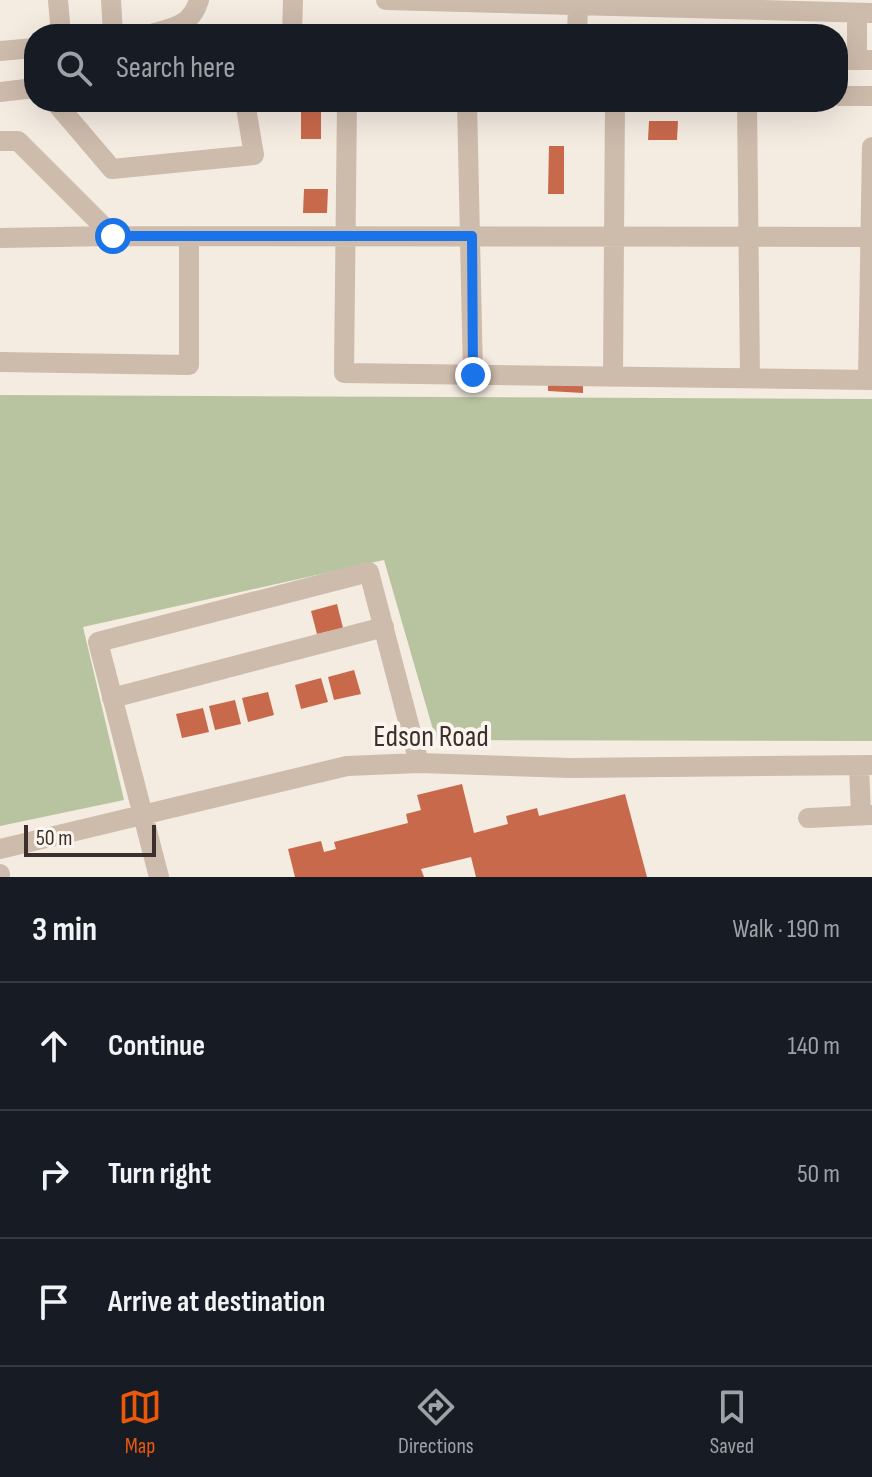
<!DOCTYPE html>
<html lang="en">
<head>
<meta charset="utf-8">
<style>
  :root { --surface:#171b24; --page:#242831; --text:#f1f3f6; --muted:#9ea1a6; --line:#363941; --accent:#ea580c }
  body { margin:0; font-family:"Sofia Sans Condensed",sans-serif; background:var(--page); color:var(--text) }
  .scale { position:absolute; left:24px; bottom:20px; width:132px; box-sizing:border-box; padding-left:8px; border:4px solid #3b302b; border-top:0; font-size:22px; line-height:28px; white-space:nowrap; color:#3b302b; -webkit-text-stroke:6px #fbf5ee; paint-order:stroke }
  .stop { position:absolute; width:24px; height:24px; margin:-18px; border:6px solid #1a73e8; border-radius:50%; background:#fff }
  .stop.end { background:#1a73e8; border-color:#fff; box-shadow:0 2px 8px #0008 }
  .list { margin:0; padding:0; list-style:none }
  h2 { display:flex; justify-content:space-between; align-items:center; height:104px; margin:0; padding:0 32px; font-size:34px }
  h2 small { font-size:26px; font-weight:400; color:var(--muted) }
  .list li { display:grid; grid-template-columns:52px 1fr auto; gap:24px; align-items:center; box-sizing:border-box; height:128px; padding:0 32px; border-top:2px solid var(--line) }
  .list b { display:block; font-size:30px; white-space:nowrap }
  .list em { font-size:26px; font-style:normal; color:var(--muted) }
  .icon { flex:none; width:44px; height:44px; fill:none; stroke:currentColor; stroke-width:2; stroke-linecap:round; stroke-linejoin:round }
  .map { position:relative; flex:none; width:872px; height:877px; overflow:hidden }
  .search { position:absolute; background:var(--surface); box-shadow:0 8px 32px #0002; left:24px; right:24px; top:24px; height:88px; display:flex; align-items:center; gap:20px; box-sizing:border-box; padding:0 28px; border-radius:32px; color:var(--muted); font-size:30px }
  .sheet { height:488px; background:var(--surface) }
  nav { display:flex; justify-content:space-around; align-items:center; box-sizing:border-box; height:112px; border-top:2px solid var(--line); background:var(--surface); font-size:22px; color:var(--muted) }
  nav a { display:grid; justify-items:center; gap:4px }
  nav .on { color:var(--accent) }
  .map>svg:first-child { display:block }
  .green { fill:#b8c4a0 }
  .building { fill:#c8694b }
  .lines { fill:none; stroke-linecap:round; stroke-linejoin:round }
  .minor { stroke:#cdbbac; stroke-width:20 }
  .route { stroke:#1a73e8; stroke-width:10 }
  .labels { text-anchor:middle; stroke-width:8; stroke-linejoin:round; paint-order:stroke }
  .street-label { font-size:30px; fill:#3b302b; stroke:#fbf5ee }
</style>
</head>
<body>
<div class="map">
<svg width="872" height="877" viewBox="0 0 872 877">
  <rect width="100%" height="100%" fill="#f4ebe1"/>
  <path class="green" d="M0,395L872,399V741L436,740L384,560L83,627L124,800L0,826Z"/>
  <path class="building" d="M301,102H328V109H321V139H301Z
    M649,121H678L677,140H648Z
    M549,146H564V194H548Z
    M304,189H328L327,213H303Z
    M583,380V393L548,391V385Z
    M337,604L343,628L317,634L311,611Z
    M354,670L361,694L334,700L328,677Z
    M321,678L328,702L301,709L295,685Z
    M268,692L274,715L248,722L242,698Z
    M235,700L241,724L215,730L209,706Z
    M203,708L209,732L182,738L176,714Z
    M462,784L474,833L508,824L506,816L537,808L539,816L625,794L647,877H476L471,857L421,869L424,877H295L288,849L321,841L324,852L336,849L334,842L408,823L406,814L421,810L417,795Z"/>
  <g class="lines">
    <path class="minor" d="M58,0L61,34
      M111,0L113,34
      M386,0L872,13
      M857,13V60
      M151,34C175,27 191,26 199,0
      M292,34L293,0
      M577,34L578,5
      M0,51L34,48
      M838,60H872
      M0,92L34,88
      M838,96H872
      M55,102L112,169L254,155L245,102
      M347,102L344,373L872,380
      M467,102L473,375
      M747,102L750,378
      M0,141H18L113,236L872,237
      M0,238L113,236
      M0,362L189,365V236
      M613,377L615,102
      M868,380L872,147
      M112,698L384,627
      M859,765L861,815
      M808,818L872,815
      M0,849L347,766L419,763L570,768L872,765
      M0,874V877
      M159,877L98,642L369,572L419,763"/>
  </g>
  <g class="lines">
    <path class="route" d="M113,236H472L473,375"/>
  </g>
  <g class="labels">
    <g class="street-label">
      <text x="431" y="746">Edson Road</text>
    </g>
  </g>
</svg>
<div class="scale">50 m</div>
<div class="stop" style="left:113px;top:236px"></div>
<div class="stop end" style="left:473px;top:375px"></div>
<div class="search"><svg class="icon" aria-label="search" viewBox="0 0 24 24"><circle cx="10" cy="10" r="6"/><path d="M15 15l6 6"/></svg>Search here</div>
</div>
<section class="sheet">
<h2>3 min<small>Walk · 190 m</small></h2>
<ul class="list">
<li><svg class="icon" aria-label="ahead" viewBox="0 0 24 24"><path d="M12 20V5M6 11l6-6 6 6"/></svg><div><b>Continue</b></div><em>140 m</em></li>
<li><svg class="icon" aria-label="right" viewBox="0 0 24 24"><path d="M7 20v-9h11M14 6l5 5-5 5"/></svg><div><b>Turn right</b></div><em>50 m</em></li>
<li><svg class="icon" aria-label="arrive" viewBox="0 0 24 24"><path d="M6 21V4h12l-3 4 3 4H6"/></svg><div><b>Arrive at destination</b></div></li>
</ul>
</section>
<nav>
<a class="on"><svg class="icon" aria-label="map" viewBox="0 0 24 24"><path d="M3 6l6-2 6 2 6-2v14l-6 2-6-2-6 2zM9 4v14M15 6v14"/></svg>Map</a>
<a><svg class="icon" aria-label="directions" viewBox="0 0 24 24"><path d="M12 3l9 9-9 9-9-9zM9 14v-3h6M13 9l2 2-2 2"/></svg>Directions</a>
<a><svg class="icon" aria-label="saved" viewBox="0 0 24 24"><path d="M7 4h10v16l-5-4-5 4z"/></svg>Saved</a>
</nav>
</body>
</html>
